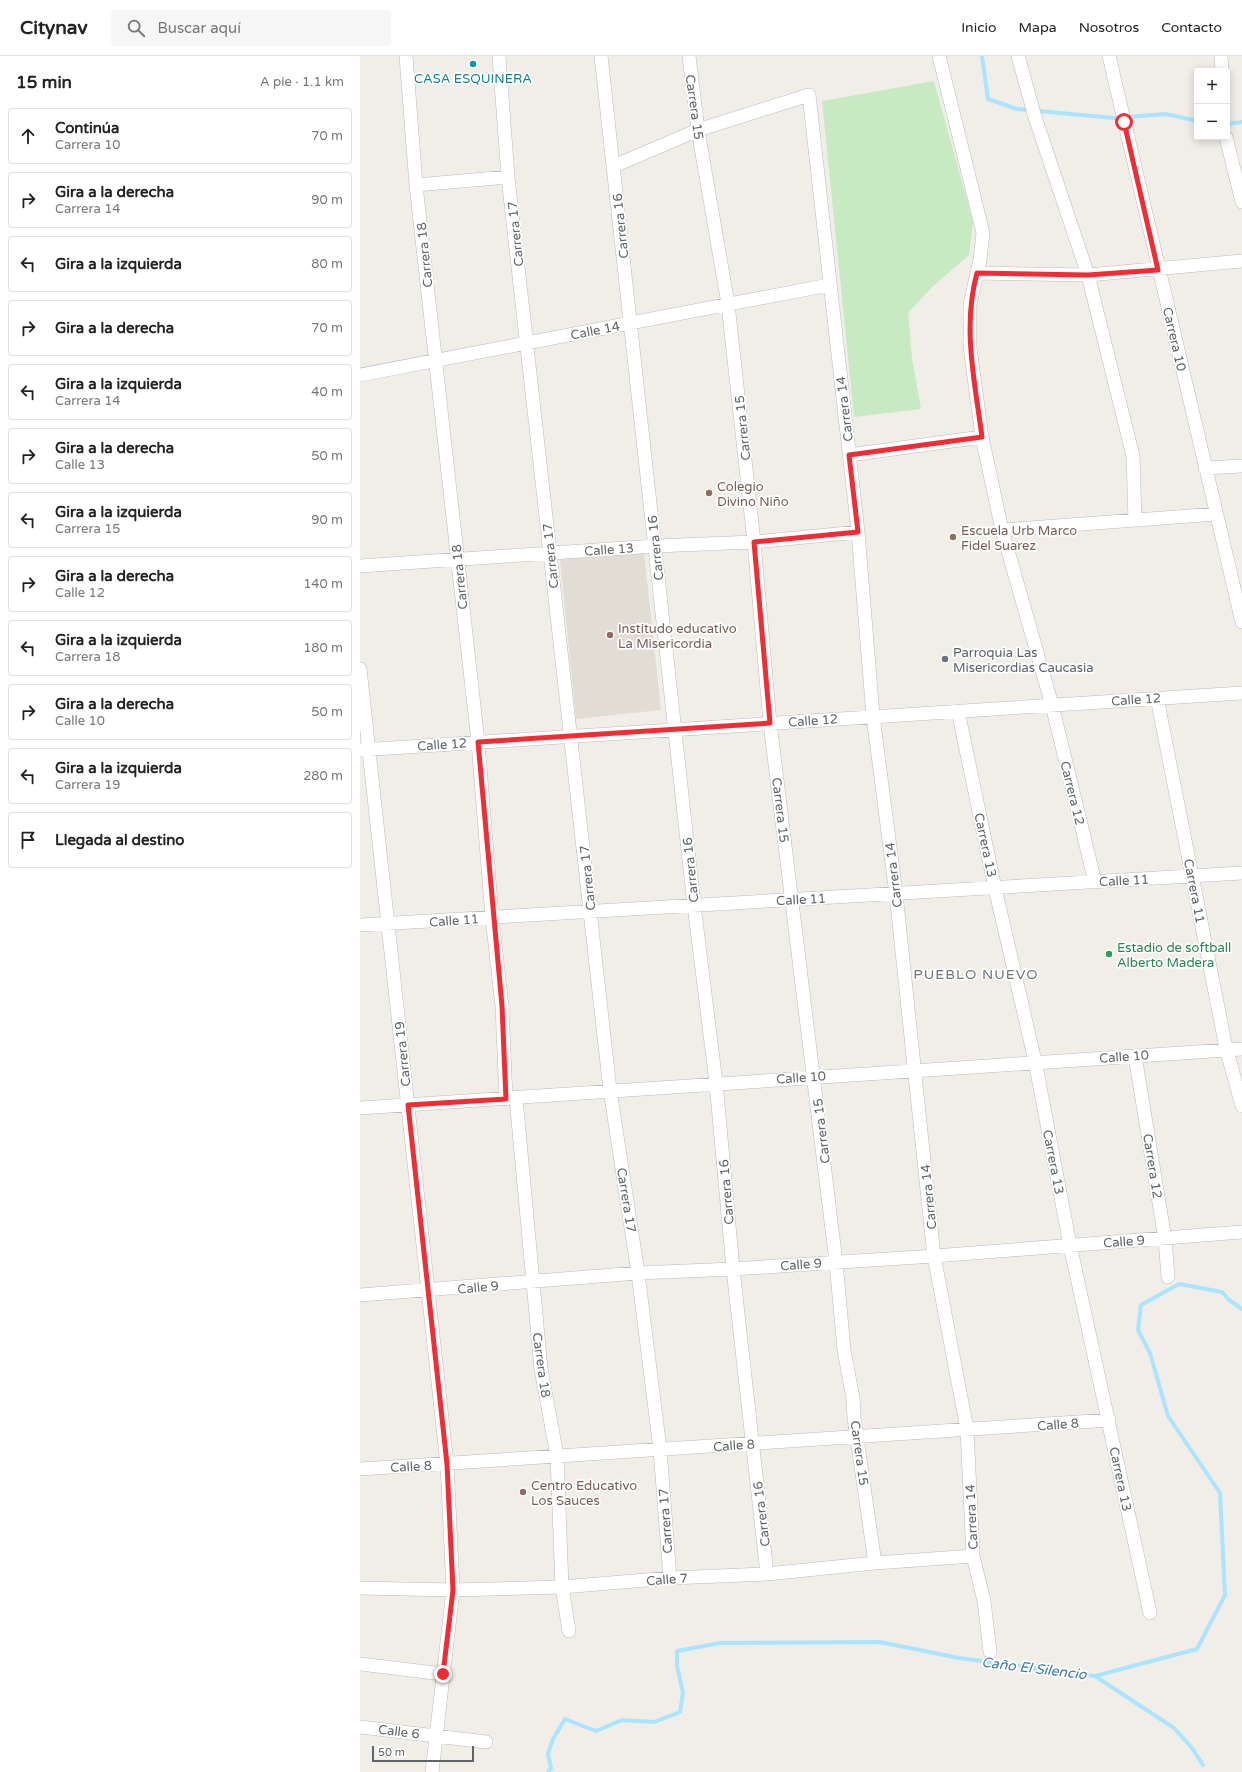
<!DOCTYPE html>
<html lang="es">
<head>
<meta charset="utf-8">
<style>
  :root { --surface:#fff; --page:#f6f6f6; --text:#222; --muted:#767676; --line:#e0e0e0 }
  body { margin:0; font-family:"Varela Round",sans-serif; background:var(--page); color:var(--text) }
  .controls { position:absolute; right:12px; top:12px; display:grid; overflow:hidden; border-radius:4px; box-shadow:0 2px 10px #0003 }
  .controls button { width:36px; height:36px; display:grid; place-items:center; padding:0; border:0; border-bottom:1px solid var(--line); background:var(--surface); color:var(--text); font:20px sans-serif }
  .scale { position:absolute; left:12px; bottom:10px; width:102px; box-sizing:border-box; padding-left:4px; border:2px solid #5e6468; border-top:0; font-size:11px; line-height:14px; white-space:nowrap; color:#5e6468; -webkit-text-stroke:3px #fff; paint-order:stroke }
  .stop { position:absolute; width:12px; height:12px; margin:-9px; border:3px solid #f32c34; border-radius:50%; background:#fff }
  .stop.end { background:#f32c34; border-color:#fff; box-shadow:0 1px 4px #0008 }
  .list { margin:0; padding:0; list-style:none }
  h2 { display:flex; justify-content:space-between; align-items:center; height:52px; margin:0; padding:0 16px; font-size:17px }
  h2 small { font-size:13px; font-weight:400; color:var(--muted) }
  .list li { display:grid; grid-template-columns:26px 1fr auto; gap:12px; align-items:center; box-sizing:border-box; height:56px; margin:0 8px 8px; padding:0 8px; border:1px solid var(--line); border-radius:4px }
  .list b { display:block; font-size:15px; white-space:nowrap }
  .list p { margin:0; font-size:13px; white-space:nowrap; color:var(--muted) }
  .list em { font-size:13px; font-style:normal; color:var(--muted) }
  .icon { flex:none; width:22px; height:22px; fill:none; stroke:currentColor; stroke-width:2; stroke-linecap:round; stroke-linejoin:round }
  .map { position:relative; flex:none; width:882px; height:1716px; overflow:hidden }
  header { display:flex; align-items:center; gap:24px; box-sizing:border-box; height:56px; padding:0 20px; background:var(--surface); border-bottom:1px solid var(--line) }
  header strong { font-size:19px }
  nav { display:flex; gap:22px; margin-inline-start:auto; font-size:14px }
  .search { width:280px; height:36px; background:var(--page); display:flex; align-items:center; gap:10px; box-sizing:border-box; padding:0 14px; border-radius:4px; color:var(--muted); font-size:15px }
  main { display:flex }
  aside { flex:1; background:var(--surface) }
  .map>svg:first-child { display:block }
  .education { fill:#e1ddd5 }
  .green { fill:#c8eac3 }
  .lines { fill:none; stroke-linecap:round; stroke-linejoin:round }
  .stream { stroke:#aae4ff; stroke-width:4 }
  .minor-casing { stroke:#b7bbbe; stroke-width:14 }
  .minor { stroke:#fff; stroke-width:13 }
  .route { stroke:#f32c34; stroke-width:5 }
  .culture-dot { fill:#0f9aa8; stroke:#fff; stroke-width:1.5 }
  .education-dot { fill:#8d6e63; stroke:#fff; stroke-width:1.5 }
  .worship-dot { fill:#6b7280; stroke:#fff; stroke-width:1.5 }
  .leisure-dot { fill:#2e9e5b; stroke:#fff; stroke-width:1.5 }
  .labels { text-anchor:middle; stroke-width:3.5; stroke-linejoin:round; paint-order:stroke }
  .culture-label { font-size:13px; fill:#0d838f; stroke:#fff }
  .street-label { font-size:13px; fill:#5e6468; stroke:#fff }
  .education-label { font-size:13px; fill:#785e54; stroke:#fff; text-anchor:start }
  .worship-label { font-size:13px; fill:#5b616d; stroke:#fff; text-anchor:start }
  .leisure-label { font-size:13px; fill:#27864d; stroke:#fff; text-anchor:start }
  .neighbourhood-label { font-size:14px; letter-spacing:1px; fill:#6f767a; stroke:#fff }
  .water-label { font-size:14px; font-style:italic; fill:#3a7ba6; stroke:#fff }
</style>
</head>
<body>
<header>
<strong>Citynav</strong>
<div class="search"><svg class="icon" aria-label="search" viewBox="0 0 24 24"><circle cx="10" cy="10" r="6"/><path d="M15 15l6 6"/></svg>Buscar aquí</div>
<nav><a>Inicio</a><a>Mapa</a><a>Nosotros</a><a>Contacto</a></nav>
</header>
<main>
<aside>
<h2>15 min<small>A pie · 1.1 km</small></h2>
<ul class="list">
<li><svg class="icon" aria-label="ahead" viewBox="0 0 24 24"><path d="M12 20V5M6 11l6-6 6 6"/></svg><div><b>Continúa</b><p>Carrera 10</p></div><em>70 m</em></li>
<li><svg class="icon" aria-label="right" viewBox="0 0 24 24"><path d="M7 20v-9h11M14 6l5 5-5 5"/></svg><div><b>Gira a la derecha</b><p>Carrera 14</p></div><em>90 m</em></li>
<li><svg class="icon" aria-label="left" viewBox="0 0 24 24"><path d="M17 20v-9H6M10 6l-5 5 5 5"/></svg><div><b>Gira a la izquierda</b></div><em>80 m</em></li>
<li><svg class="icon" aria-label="right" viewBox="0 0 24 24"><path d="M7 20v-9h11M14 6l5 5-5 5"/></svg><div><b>Gira a la derecha</b></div><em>70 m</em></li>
<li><svg class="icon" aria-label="left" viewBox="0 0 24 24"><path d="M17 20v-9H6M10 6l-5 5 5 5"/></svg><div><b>Gira a la izquierda</b><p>Carrera 14</p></div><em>40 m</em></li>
<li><svg class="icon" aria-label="right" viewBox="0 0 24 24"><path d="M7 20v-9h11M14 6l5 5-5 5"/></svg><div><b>Gira a la derecha</b><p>Calle 13</p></div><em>50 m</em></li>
<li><svg class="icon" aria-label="left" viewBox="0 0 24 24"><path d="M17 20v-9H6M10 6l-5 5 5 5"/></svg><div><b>Gira a la izquierda</b><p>Carrera 15</p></div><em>90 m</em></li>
<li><svg class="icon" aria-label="right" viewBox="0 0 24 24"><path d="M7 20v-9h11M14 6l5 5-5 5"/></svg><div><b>Gira a la derecha</b><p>Calle 12</p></div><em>140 m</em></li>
<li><svg class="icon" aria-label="left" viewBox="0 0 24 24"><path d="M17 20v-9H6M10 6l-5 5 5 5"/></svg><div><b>Gira a la izquierda</b><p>Carrera 18</p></div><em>180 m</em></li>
<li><svg class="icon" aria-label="right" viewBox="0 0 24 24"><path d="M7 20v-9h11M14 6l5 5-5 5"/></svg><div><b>Gira a la derecha</b><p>Calle 10</p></div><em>50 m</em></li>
<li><svg class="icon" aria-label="left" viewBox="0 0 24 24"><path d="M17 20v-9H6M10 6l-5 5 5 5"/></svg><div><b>Gira a la izquierda</b><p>Carrera 19</p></div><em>280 m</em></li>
<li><svg class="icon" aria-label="arrive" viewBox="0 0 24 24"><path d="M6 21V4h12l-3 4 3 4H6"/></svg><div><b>Llegada al destino</b></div></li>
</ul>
</aside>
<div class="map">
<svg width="882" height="1716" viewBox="0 0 882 1716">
  <rect width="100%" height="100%" fill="#f1eee7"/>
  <path class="education" d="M284,496L301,654L216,663L200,504Z"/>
  <path class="green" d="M574,25L613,166L609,199L571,232L548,257L552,302L561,353L494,361L462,45Z"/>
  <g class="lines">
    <path class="stream" d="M622,0L628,43L657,53L754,62L806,58L837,65
      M867,68L882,66
      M735,1620L814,1672L832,1692L843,1709
      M188,1716L191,1712L188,1698L193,1683L205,1663L236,1675L262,1664L294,1666L320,1656L323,1637L317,1610V1595L360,1587L520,1586L599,1602L735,1620L837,1593L865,1539L860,1437L808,1360L790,1297L778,1274L781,1249L819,1228L862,1236L869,1244L882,1253"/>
    <defs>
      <path id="minor" d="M46,0L56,129L118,686L132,861L142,950L146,1043
        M139,0L148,121L250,1034L278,1217L300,1393L310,1522
        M241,0L334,849L356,1027L373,1213L407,1518
        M329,0L338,74L368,248L394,486L410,667L476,1206L484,1294L493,1342L494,1362L515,1507
        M579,0L623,177L620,204L610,248V291L622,381L642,474L692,649L735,826
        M658,0L675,61L728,219L773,400L775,464
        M749,0L882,566
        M861,0L862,15
        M866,81L882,146
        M254,110L338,74L449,39L498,476L513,660L536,838L574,1200L607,1373L613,1500L624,1545L630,1596
        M56,129L148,121
        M617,217L728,219L882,205
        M0,319L469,229
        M489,399L622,381
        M845,412L882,410
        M642,474L856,458
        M0,510L295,490L394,486L498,476
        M0,613L87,1408L93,1534L72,1716
        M797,642L866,992L882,1050
        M598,655L635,832L675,1005L710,1189L790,1557
        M0,694L882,637
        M0,869L882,817
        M775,1000L805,1183L808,1221
        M156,1042L181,1313L197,1400L202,1531L209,1575
        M0,1052L882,993
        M0,1239L278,1217L373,1213L574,1200L882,1176
        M0,1413L749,1364
        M0,1532L93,1534L202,1531L310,1522L407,1518L515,1507L613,1500
        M0,1608L83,1618
        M0,1671L126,1686"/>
    </defs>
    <use href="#minor" class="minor-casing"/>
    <use href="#minor" class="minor"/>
  </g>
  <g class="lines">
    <path class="route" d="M83,1618L93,1534L87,1408L48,1049L146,1043L142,950L118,686L410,667L394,486L498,476L489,399L622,381C615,327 602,271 617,217L728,219L798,214L764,66"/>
  </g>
  <circle class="culture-dot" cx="113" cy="8" r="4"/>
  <g class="education-dot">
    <circle cx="349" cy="437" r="4"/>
    <circle cx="593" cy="481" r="4"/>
    <circle cx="250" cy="579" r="4"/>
    <circle cx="163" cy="1436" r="4"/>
  </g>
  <circle class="worship-dot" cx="585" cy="603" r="4"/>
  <circle class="leisure-dot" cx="749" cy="898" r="4"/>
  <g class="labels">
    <g class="culture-label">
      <text x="113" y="27">CASA ESQUINERA</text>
    </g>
    <g class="street-label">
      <text transform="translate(335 51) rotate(82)" y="5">Carrera 15</text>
      <text transform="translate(260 170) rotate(-96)" y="5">Carrera 16</text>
      <text transform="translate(155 178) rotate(-96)" y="5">Carrera 17</text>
      <text transform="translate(64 199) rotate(-96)" y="5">Carrera 18</text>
      <text transform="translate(235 274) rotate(-11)" y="5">Calle 14</text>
      <text transform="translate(815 283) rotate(77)" y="5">Carrera 10</text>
      <text transform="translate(484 353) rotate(-97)" y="5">Carrera 14</text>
      <text transform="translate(382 372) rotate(-96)" y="5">Carrera 15</text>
      <text transform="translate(295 492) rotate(-96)" y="5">Carrera 16</text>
      <text transform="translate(249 493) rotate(-4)" y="5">Calle 13</text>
      <text transform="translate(190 500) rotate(-96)" y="5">Carrera 17</text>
      <text transform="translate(99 521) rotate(-96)" y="5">Carrera 18</text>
      <text transform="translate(776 643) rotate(-4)" y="5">Calle 12</text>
      <text transform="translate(453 664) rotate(-4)" y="5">Calle 12</text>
      <text transform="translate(82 688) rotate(-4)" y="5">Calle 12</text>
      <text transform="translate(713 737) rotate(76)" y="5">Carrera 12</text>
      <text transform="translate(421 754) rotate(83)" y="5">Carrera 15</text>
      <text transform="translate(626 789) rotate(78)" y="5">Carrera 13</text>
      <text transform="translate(330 814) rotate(-96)" y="5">Carrera 16</text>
      <text transform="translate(533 819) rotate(-97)" y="5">Carrera 14</text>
      <text transform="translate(227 822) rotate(-96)" y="5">Carrera 17</text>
      <text transform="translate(764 824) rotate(-3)" y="5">Calle 11</text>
      <text transform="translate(835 835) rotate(79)" y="5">Carrera 11</text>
      <text transform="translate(441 843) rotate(-3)" y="5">Calle 11</text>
      <text transform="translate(94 864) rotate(-4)" y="5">Calle 11</text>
      <text transform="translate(42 998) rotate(-96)" y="5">Carrera 19</text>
      <text transform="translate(764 1000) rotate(-4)" y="5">Calle 10</text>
      <text transform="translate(441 1021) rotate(-4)" y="5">Calle 10</text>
      <text transform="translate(461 1075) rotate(-97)" y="5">Carrera 15</text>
      <text transform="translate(694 1106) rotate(79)" y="5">Carrera 13</text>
      <text transform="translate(793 1110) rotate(81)" y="5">Carrera 12</text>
      <text transform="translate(366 1136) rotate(-95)" y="5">Carrera 16</text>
      <text transform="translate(568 1141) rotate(-96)" y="5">Carrera 14</text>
      <text transform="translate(267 1144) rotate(81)" y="5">Carrera 17</text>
      <text transform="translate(764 1185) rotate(-4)" y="5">Calle 9</text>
      <text transform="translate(441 1208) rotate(-4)" y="5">Calle 9</text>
      <text transform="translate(118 1231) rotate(-5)" y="5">Calle 9</text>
      <text transform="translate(182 1309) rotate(82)" y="5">Carrera 18</text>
      <text transform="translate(698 1368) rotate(-4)" y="5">Calle 8</text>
      <text transform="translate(374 1389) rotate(-4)" y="5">Calle 8</text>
      <text transform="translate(500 1397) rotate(82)" y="5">Carrera 15</text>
      <text transform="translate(51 1410) rotate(-3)" y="5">Calle 8</text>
      <text transform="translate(761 1423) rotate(78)" y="5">Carrera 13</text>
      <text transform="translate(401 1458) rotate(-97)" y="5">Carrera 16</text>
      <text transform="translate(611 1461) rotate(-93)" y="5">Carrera 14</text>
      <text transform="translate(305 1465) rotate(-94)" y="5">Carrera 17</text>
      <text transform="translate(307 1523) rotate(-4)" y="5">Calle 7</text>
      <text transform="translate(39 1675) rotate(7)" y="5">Calle 6</text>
    </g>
    <g class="education-label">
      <text x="357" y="435">Colegio<tspan x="357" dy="15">Divino Niño</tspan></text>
      <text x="601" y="479">Escuela Urb Marco<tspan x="601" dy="15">Fidel Suarez</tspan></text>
      <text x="258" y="577">Institudo educativo<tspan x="258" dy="15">La Misericordia</tspan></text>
      <text x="171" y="1434">Centro Educativo<tspan x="171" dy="15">Los Sauces</tspan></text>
    </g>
    <g class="worship-label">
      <text x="593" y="601">Parroquia Las<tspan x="593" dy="15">Misericordias Caucasia</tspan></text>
    </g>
    <g class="leisure-label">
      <text x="757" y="896">Estadio de softball<tspan x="757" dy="15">Alberto Madera</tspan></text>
    </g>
    <g class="neighbourhood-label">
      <text x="616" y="923">PUEBLO NUEVO</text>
    </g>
    <g class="water-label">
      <text transform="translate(674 1612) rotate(7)" y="5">Caño El Silencio</text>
    </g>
  </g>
</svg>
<div class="controls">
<button>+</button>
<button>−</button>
</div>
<div class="scale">50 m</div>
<div class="stop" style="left:764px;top:66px"></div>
<div class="stop end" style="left:83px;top:1618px"></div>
</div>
</main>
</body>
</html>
